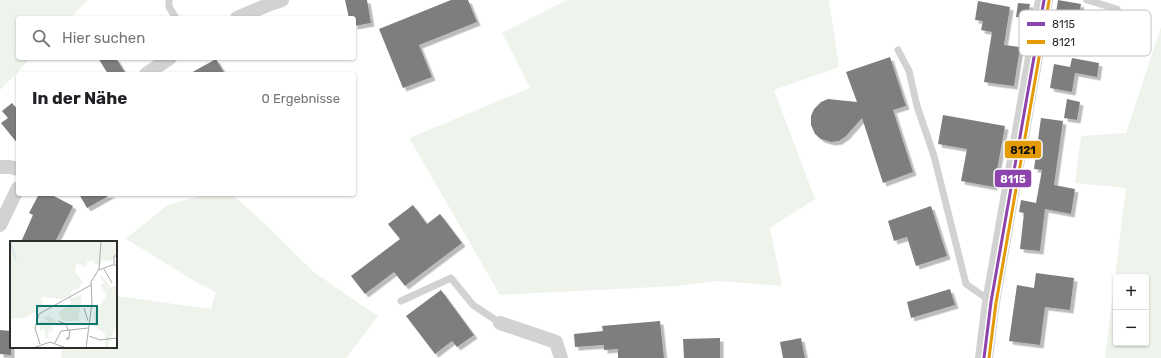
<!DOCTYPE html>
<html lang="de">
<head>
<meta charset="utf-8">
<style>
  :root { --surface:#fff; --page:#f6f6f6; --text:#202124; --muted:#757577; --line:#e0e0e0 }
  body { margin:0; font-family:Rubik,sans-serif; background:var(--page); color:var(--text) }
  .controls { position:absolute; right:12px; bottom:12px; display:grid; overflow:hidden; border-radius:4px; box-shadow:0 1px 3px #0004 }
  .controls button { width:36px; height:36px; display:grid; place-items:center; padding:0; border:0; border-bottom:1px solid var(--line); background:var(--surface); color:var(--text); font:20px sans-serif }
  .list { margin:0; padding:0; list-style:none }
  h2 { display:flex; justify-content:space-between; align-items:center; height:52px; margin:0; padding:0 16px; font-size:17px }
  h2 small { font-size:13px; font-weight:400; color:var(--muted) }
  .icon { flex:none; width:22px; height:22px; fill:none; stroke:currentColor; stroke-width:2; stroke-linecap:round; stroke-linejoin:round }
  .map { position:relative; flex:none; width:1161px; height:358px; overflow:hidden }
  .search { position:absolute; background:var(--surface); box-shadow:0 1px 3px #0004; left:16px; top:16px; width:340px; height:44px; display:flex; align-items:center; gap:10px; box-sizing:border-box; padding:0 14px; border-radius:4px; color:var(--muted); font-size:15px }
  .panel { position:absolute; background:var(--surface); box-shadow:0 1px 3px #0004; left:16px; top:72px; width:340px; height:124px; border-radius:4px }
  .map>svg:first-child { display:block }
  .green { fill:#eef3ec; fill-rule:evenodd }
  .building { fill:#7e7e7e; filter:url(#shadow) }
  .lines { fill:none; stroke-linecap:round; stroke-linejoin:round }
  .service { stroke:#d2d2d2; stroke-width:7 }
  .minor { stroke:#d2d2d2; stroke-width:14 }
  .tertiary { stroke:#d2d2d2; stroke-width:18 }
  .bus-1-casing { stroke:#fff; stroke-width:6 }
  .bus-2-casing { stroke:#fff; stroke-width:6 }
  .bus-1 { stroke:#8e44ad; stroke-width:3 }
  .bus-2 { stroke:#e39a04; stroke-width:3 }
  .inset-river { fill:none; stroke:#dae4ee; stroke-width:2 }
  .inset-road { fill:none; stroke:#ababab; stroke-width:1 }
  .view { fill:#0f766e; fill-opacity:0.15; stroke:#0f766e; stroke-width:2 }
  .inset-edge { fill:none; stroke:#2d2d2d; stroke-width:2 }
  .key { fill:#fff; stroke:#c0c0c0; stroke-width:1 }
  .key-label { font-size:11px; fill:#2d2d2d }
  .line-badge { stroke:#fff; stroke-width:1.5 }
  .badge-label { font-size:11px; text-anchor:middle; font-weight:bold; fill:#fff }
  .pale-badge-label { font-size:11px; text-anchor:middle; font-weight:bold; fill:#111 }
</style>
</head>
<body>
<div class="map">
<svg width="1161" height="358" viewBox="0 0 1161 358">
  <defs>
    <filter id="shadow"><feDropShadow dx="3.5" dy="3.5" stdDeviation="0" flood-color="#0004"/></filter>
  </defs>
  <rect width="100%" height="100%" fill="#fff"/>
  <path class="green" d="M0,0H88L70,18H18V58H31L0,90Z
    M567,0H829L839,67L774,90L815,199L770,228L782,286L719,281L676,286L500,295L409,138L530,88L502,33Z
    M1161,27V358H1105L1126,188L1075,183L1081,136L1126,133ZM1116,277H1146V343H1116Z
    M203,194H232L266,225L315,273L378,316L346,358H61L63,347H116V296L211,309L216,292L196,282L126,239L167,205L201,196Z"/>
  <path class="building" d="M345,0H367L371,23L354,26V18H349Z
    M451,0H468L477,22L419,45L432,77L403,88L379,29Z
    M1058,0L1081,4L1080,9L1130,19L1127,29L1099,22V27L1078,23L1076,37L1053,33Z
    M978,1L1010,7L1004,45L1020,47L1014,86L984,82L992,32L981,30L983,21L975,20Z
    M1018,3L1030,4L1027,18L1016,17Z
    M890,57L906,106L893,110L913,172L883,183L862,118L846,136L839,141L831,142L821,139L815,134L811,125V116L814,109L821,102L828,99L857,102L846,72Z
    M98,58H116L126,74H108Z
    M1072,58L1099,63L1097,77L1075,73L1072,92L1050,88L1054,64L1070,67Z
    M216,59L225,74H189Z
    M1067,99L1080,102L1077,120L1064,118Z
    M12,103L18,110V144L1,123L8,118L2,111Z
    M943,115L1005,126L994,187L961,181L967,149L938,144Z
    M1041,118L1063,121L1054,185L1075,189L1071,214L1045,209L1040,251L1020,249L1024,213L1019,212L1021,200L1036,203L1042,170L1034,169Z
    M39,194H50L73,206L55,242H21L33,215L29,213Z
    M79,194H112L87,208Z
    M413,205L427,224L440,214L462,243L405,286L394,272L365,294L351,276L400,239L388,224Z
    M931,206L947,256L916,266L907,237L894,241L888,221Z
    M1036,273L1074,278L1070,310L1045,307L1040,345L1009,341L1017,285L1034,288Z
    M950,289L955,305L911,318L907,302Z
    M441,290L474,335L457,347L452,341L435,354L406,316Z
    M660,321L664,358H618V349L604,350V345L575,347L574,334L603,331L602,326Z
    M0,330L11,331V355L0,354Z
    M720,338V358H684L683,339Z
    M801,338L805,358H783L780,342Z"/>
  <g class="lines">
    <path class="service" d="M169,0V7L176,18
      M1087,0L1117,9
      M898,50L909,71L917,106L934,156L966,284L989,300
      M401,301L451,278L473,305L500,323"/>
    <path class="minor" d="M237,18L270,4L282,0
      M146,74L170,58
      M0,167H10L18,169
      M0,225L18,188
      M500,323L556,342L561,358"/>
    <path class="tertiary" d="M984,358L991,302L1044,0"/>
    <defs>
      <path id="bus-1" d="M984,358L991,302L1044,0"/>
      <path id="bus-2" d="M989,358L996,303L1049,1"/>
    </defs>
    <use href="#bus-1" class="bus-1-casing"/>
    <use href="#bus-2" class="bus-2-casing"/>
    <use href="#bus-1" class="bus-1"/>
    <use href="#bus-2" class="bus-2"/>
  </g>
  <g transform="translate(10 241)">
    <rect width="107" height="107" fill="#fff"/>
    <path d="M0,0H107V13L101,20L92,19V22L84,24V19L77,21L76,26L66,23L65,31L73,41L70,44L71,46L60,51L63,57L72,54L68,80H53L48,72L61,62L58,55L52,58L31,56L33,63L27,70L14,77L0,78ZM92,35L101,47L107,44V82L97,107H95V93L84,85L85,75L83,74L97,54L90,44L94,42L90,36ZM38,74L47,81L42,84L43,90H39L38,97H36L34,88L30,90V86L31,80L38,81L34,77Z" fill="#eef3ec"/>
    <path class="inset-river" d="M0,1L6,18"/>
    <path class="inset-road" d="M104,23V15H107V19M94,28L102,42M89,29L102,24H107M74,67L78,80M48,80L56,83L58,89M79,95L90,99L107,97M59,96L56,98H59V96L60,88M45,102L51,90L78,87M30,103L25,87L29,73L81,44M23,107L40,101L56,107M76,107L82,62L81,41L89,28L91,0"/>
    <path class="view" d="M27,65H87V83H27Z"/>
    <rect width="107" height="107" class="inset-edge"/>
  </g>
  <rect x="1019" y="10" width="132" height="46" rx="6" class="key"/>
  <rect x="1027" y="22" width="18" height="4" fill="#8e44ad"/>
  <rect x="1027" y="40" width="18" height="4" fill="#e39a04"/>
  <g class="key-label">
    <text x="1052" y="28">8115</text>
    <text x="1052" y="46">8121</text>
  </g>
  <g class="line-badge">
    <rect x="1004" y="140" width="38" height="19" rx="4" fill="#e39a04"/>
    <rect x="994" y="169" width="38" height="19" rx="4" fill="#8e44ad"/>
  </g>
  <g class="badge-label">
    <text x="1013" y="183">8115</text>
  </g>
  <g class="pale-badge-label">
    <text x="1023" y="154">8121</text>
  </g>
</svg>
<div class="controls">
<button>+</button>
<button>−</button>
</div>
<div class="search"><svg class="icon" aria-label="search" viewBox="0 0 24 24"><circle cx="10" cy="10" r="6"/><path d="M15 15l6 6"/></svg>Hier suchen</div>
<section class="panel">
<h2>In der Nähe<small>0 Ergebnisse</small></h2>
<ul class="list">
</ul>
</section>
</div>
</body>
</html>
